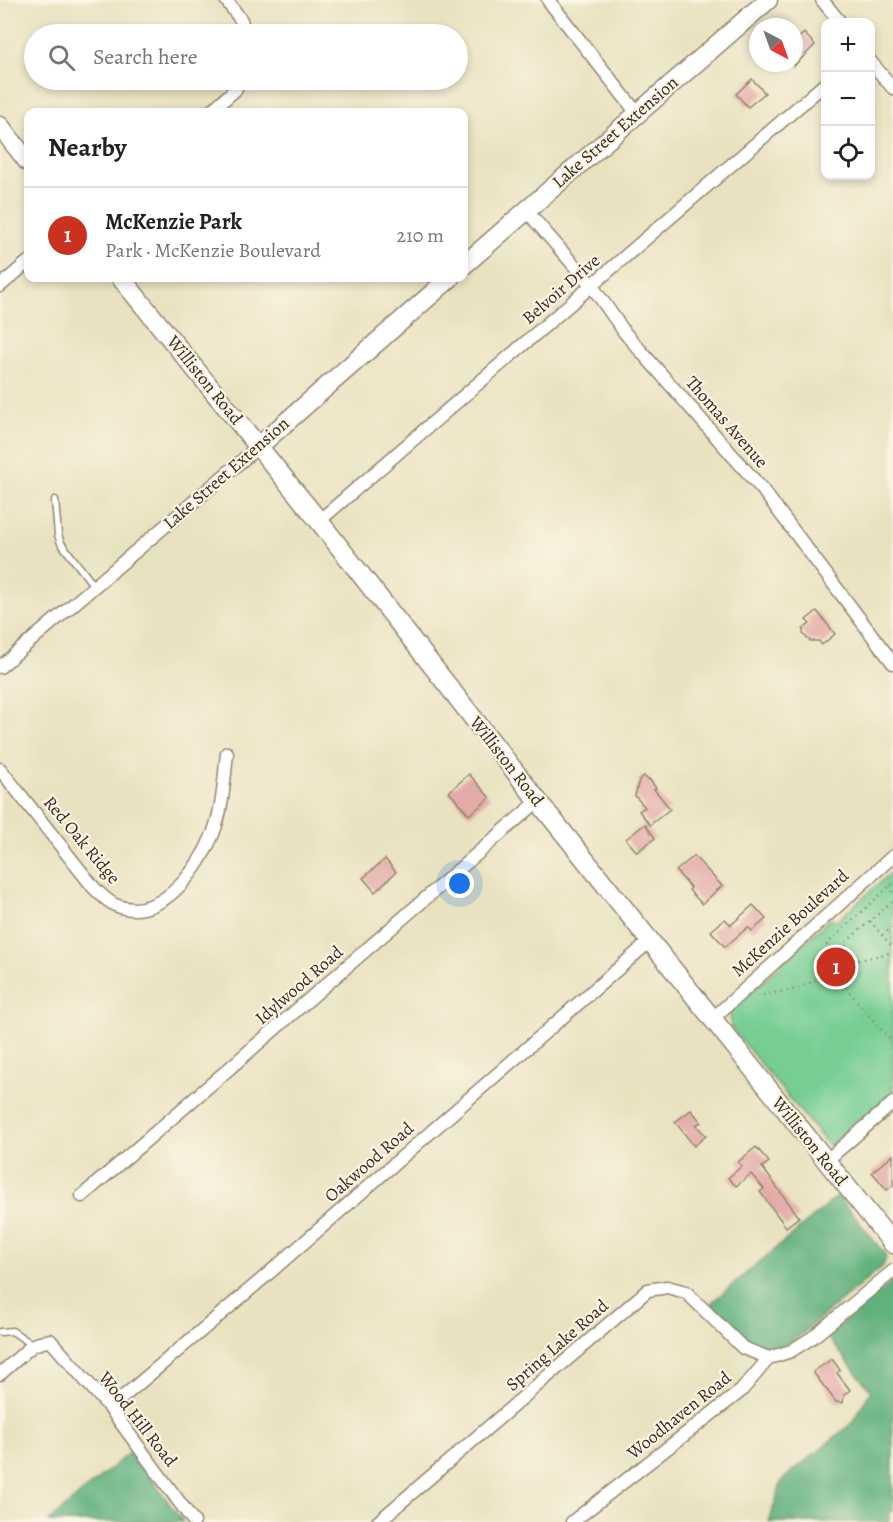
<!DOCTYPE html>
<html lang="en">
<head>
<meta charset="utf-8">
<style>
  :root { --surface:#fff; --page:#f6f6f6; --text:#222; --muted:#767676; --line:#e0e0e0; --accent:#c8321e }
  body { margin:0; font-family:Alegreya,serif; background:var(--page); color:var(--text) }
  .controls { position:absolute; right:18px; top:18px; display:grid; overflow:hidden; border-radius:12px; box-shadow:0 3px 9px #0003 }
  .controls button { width:54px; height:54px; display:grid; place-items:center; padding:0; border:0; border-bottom:2px solid var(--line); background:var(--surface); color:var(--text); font:30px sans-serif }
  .compass { position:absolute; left:749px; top:18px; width:54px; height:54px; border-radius:50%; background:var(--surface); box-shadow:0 3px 9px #0003; rotate:139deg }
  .you { position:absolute; left:460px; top:884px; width:21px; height:21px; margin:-15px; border:4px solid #fff; border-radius:50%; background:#1a73e8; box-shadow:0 0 0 9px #1a73e833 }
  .badge { display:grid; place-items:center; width:39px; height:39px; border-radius:50%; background:var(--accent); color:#fff; font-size:20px; font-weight:700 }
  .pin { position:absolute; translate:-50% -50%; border:3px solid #fff; box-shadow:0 2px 6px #0006 }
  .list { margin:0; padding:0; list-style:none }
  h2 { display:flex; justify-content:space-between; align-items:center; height:78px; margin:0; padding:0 24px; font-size:26px }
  h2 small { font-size:20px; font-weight:400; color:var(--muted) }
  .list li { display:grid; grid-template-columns:39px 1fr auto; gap:18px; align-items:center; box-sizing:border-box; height:96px; padding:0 24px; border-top:2px solid var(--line) }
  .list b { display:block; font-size:22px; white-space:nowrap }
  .list p { margin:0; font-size:20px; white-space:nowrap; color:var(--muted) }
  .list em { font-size:20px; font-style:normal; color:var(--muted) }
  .icon { flex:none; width:33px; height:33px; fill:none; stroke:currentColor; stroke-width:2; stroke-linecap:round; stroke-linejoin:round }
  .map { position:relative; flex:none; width:893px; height:1522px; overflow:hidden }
  .search { position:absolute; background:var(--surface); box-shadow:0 3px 9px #0003; left:24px; top:24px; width:444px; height:66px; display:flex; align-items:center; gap:15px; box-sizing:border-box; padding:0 21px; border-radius:33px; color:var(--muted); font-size:22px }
  .panel { position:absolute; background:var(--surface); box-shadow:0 3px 9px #0003; left:24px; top:108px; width:444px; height:174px; border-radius:12px }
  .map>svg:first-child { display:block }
  .green { fill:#76ce94; stroke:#587c59; stroke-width:1.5 }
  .forest { fill:#60b17e; stroke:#4e6e4e; stroke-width:1.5 }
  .building { fill:#e3aba7 }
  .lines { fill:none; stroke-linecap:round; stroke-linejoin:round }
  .lane-casing { stroke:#92866f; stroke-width:9 }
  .street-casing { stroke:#92866f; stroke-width:15 }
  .secondary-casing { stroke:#92866f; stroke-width:21 }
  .path { stroke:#92866f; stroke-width:2; stroke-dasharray:1.5 4.5; stroke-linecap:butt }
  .lane { stroke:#fff; stroke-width:6 }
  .street { stroke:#fff; stroke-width:12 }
  .secondary { stroke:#fff; stroke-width:18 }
  .labels { text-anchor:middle; stroke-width:4.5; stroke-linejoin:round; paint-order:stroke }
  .street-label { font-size:18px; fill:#3b2a1e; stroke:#fcf5e5 }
</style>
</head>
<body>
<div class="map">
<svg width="893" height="1522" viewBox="0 0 893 1522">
  <rect width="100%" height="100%" fill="#fcf5e5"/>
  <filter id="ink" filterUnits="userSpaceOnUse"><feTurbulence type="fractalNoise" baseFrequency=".0167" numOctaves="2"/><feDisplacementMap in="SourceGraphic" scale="12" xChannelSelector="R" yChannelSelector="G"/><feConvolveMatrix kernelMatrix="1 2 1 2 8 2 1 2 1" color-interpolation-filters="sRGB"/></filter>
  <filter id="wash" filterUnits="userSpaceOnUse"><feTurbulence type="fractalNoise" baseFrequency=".008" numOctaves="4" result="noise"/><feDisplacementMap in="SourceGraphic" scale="24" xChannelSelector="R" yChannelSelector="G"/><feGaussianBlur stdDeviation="1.35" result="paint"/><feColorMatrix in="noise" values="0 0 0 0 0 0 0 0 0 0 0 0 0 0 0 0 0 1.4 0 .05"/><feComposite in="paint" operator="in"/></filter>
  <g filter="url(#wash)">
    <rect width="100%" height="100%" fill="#e9e2c0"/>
    <path class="green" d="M893,871V1092L829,1146L731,1028L730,1012L831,918L837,921Z"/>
    <path class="forest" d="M838,1196L884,1253L886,1258L883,1266L798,1337C793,1340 787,1345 781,1346C752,1353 728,1322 710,1304Z
      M893,1281V1510L889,1514V1522H769L782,1480L851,1424L871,1391L827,1336Z
      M131,1451L183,1522H49V1521Z"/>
    <g id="blocks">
      <path class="building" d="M804,33L815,45L794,66V42Z
        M752,79L765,93L748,107L736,94Z
        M817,611L835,634L822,645L819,641H810L803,634V629L810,624L806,620Z
        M469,774L490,798L469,815L449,792Z
        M644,776L648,780L649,779L656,788L654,789L670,809L650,825L639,811L645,807L635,796L639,780Z
        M645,824L655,838L637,852L626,839Z
        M694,856L722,886L702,904L689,890L691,888L676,871Z
        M385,859L396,872L375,892L363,878Z
        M753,905L766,919L752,931L748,927L725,947L711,931L725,919L731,925Z
        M691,1110L701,1122L696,1125L706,1136L694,1146L675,1122Z
        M756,1147L769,1162L762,1167L799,1217L786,1227L760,1192L764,1189L751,1174L736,1186L728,1178L742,1166L738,1162Z
        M893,1155V1185L887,1190L872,1172Z
        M832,1359L840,1370L837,1373L850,1390L844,1395L843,1403L836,1402L813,1372Z"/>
    </g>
  </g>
  <g filter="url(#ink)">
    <use href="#blocks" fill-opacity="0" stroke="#92866f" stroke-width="1.5"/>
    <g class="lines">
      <defs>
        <path id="lane" d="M55,500L58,535L61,543L94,586
          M0,1332L12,1331L33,1345"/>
        <path id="street" d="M226,0L241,20L245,34
          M548,0L637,113
          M822,0L840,22
          M870,61L893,88
          M210,112L235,90L240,80
          M526,210L592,286L625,333L762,489L893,663
          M0,286L28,262
          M319,521L826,83
          M0,667L259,446
          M0,769L94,888C100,894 107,901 115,905C160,924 199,869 213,834C223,809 224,780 227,753
          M712,1019L893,856
          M826,1161L893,1103
          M82,1196L538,801
          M0,1374L33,1345L50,1340L110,1408L194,1522
          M110,1408L261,1280L650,941
          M378,1522L648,1290L667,1287L686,1292L743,1348L769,1358
          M572,1522L741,1391L769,1358L791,1351L813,1337L893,1271"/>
        <path id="secondary" d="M0,126L28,162
          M464,265L768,0
          M121,278L319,521L538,801L893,1244
          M259,446L450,278"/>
      </defs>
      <use href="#lane" class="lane-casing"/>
      <use href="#street" class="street-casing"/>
      <use href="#secondary" class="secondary-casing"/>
      <path class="path" d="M893,883L827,944C821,967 877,1024 893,1043
        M891,885L893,894
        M870,921L893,948
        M882,935L893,927
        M858,960L844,944L893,901
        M757,996L797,989L856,961L893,952"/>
      <use href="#lane" class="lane"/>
      <use href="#street" class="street"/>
      <use href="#secondary" class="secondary"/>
    </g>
  </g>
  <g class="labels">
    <g class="street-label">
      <text transform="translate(615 132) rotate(-41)" y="6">Lake Street Extension</text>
      <text transform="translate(561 289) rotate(-41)" y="6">Belvoir Drive</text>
      <text transform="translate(205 380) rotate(51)" y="6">Williston Road</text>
      <text transform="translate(727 422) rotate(49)" y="6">Thomas Avenue</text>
      <text transform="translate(226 473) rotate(-41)" y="6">Lake Street Extension</text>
      <text transform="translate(507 761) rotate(52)" y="6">Williston Road</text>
      <text transform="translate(82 840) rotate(50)" y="6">Red Oak Ridge</text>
      <text transform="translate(790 923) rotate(-42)" y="6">McKenzie Boulevard</text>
      <text transform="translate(299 985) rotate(-41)" y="6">Idylwood Road</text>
      <text transform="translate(810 1141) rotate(51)" y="6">Williston Road</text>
      <text transform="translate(369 1162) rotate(-41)" y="6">Oakwood Road</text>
      <text transform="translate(557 1345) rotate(-41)" y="6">Spring Lake Road</text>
      <text transform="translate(679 1415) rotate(-39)" y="6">Woodhaven Road</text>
      <text transform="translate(138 1419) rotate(52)" y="6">Wood Hill Road</text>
    </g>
  </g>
</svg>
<div class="controls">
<button>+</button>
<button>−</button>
<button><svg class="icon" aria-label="locate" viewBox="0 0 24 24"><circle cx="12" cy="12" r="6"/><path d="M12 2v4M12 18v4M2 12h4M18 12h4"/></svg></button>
</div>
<svg class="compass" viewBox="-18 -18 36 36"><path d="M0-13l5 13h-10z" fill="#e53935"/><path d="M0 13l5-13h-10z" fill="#767676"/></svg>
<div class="you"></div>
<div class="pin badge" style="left:836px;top:967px">1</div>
<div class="search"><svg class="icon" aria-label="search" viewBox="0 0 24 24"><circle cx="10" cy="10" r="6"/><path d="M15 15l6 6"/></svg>Search here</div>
<section class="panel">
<h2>Nearby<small></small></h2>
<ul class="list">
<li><span class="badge">1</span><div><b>McKenzie Park</b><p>Park · McKenzie Boulevard</p></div><em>210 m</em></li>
</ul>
</section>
</div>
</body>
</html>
